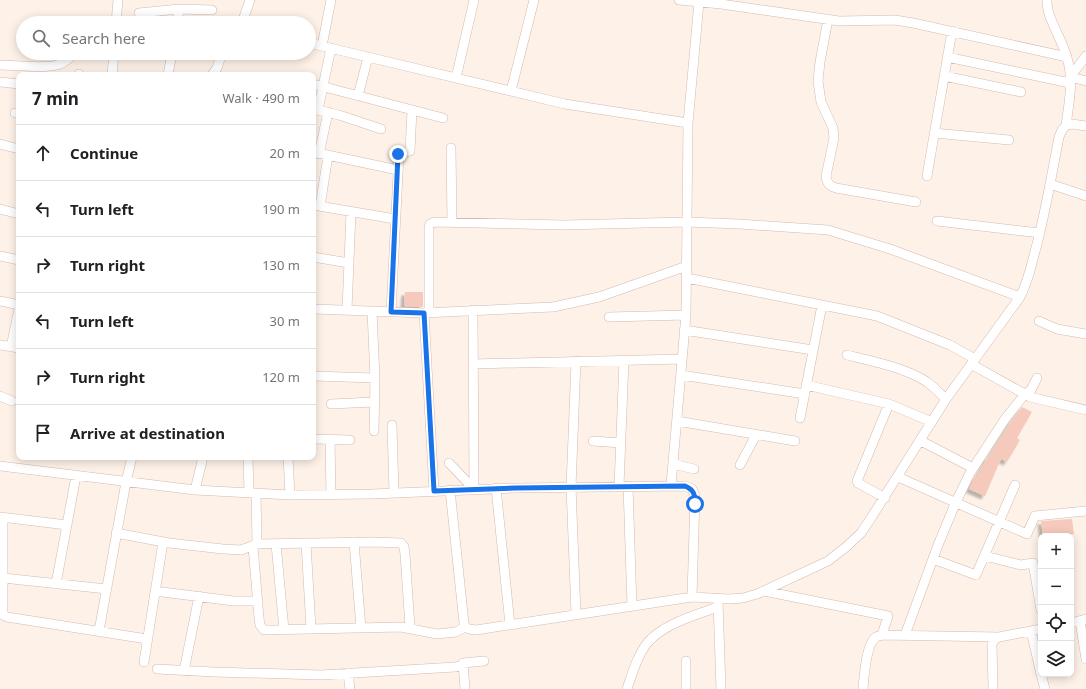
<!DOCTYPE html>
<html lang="en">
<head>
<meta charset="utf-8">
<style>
  :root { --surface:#fff; --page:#f6f6f6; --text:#202124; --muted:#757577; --line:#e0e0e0 }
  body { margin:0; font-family:"Noto Sans",sans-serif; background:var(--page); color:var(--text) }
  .controls { position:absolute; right:12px; bottom:12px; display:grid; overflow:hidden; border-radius:8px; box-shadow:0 2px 10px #0003 }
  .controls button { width:36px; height:36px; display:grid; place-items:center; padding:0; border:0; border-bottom:1px solid var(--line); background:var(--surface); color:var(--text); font:20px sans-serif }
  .stop { position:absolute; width:12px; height:12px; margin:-9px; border:3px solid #1a73e8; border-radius:50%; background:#fff }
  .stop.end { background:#1a73e8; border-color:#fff; box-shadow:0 1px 4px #0008 }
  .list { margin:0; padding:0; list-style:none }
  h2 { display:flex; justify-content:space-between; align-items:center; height:52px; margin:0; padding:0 16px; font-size:17px }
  h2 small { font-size:13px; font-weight:400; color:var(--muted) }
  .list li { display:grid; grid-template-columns:26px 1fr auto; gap:12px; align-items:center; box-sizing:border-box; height:56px; padding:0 16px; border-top:1px solid var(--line) }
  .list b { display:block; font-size:15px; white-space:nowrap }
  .list em { font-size:13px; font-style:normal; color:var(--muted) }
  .icon { flex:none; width:22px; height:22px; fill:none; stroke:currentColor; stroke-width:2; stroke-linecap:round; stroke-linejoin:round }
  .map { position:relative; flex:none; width:1086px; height:689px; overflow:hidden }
  .search { position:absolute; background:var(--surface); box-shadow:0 2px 10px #0003; left:16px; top:16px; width:300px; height:44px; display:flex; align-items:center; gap:10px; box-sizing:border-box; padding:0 14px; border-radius:22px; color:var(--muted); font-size:15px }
  .panel { position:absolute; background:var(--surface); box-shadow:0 2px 10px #0003; left:16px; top:72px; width:300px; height:388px; border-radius:8px }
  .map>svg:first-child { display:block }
  .building { fill:#f5cabd; filter:url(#shadow) }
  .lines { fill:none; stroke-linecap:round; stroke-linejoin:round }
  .minor-casing { stroke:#d4b9af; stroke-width:10 }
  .minor { stroke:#fff; stroke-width:9 }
  .route { stroke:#1a73e8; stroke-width:5 }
</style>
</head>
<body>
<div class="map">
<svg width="1086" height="689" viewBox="0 0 1086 689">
  <defs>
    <filter id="shadow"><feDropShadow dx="-3.5" dy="3.5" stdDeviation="1" flood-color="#0004"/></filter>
  </defs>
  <rect width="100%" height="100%" fill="#fef2e8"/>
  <path class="building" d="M405,292H423V307L404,306Z
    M1022,407L1032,412L1017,438L1020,440L1007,462L1001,459L985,496L969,489L975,476H977L988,457H989L1010,423Z
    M1072,519L1074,534L1043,536L1041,521Z"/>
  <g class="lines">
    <defs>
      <path id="minor" d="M679,0L721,4L839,21L895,20L913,23L1067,57
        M1047,0C1046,18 1063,40 1067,58C1074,80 1069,103 1066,125
        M139,13L179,9L212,10
        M828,19L820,62L818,81L821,102L833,128L834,138L826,176C827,183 829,186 836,188L916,202
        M116,23L118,0
        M177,23L179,9
        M242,23L250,0
        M309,43L565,104L688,123
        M322,46L331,0
        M237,53L245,55
        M1086,56L1070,77L1086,81
        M947,57L1070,83
        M0,65C15,65 43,69 57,65C64,64 69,58 75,53
        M79,75V74
        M112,75L114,53
        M168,75L172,53
        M212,75L217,68L222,53
        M944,76L1021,92
        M456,78L474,0
        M0,82L19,84
        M313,84L443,118
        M511,91L534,0
        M358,96L368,57
        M313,109L339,115L381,129
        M318,110L331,48
        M15,113H19
        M934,133L1009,140
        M0,144L19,149
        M451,148L452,222
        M313,152L398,170
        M319,154L328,112
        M927,176L952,31
        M1050,184L1086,196
        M313,205L395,219
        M320,206L328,156
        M0,209L19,214
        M937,221L1040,233
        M0,256L19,260
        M313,257L349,263
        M687,278L877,316L950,345L975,359
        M0,301L19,305
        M313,309L424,313L553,307L599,297L687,266
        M347,310L351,212
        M473,310L474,489
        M372,311L375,378L374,431
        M391,312L399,154L410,151L412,110
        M429,312V229L430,224L434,222L563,225L687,222L739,224L828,230L890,249L1020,297
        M424,313L434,491
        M609,317L686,315
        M1039,321L1057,329L1086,334
        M684,330L813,350
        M0,345L19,348
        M11,347L19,309
        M847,355C872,361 906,368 927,382C934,387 940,394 946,399
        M576,361L571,487L576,614
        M473,364L682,359
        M971,364L1030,397L1086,410
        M681,375L805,394
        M313,376L375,378
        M806,385L889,404L932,422
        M0,396L12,401
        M331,404L374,402
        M800,418L822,305
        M677,421L795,441
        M392,425L394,492
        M313,439L350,440
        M330,440L331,494
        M593,441L621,443
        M921,441L973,468
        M248,457L249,493
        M288,457L290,495
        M449,463L474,489
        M673,464L694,469
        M740,465L756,435
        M0,466L195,490L290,495L372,494L516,488L685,486L692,489L695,496L692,597
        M898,477L1027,534L1035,516L1086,511
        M671,485L686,315L688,123L699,2
        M619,486L624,360
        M628,486L632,606
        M496,488L510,625
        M195,490L203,457
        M450,490L464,623L465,627L469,629L476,630L692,597L729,599L743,598L757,594L828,561L846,547L861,533L871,518L946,399L1020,297C1029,280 1032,262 1037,244C1046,209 1052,173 1059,137L1062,130L1066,125L1072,124L1086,126
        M256,493L257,544
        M885,498L858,483L857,481L889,404
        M0,517L67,525
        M3,518V615L7,617L147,639
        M116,533L169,543L223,549L241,550L257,544L373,542L401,543L404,547L405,554L410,627
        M354,542L361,628
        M306,543L311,629
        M276,544L284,630
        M253,546L259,618L260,625L264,630L401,627L437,634L456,632L465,627
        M985,556L1021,565L1033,563L1041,610
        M933,559L976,575L1015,485
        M3,578L107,589
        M56,584L76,476
        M155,591L233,601H258
        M764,591L888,616L882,635
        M718,602L721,689
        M1080,621L1086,659
        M1071,623L1086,619
        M99,631L126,482L132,457
        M1031,631L1041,674
        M905,635L938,545L956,502L970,473L1005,419L1025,394L1031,390L1037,378
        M144,662L163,542
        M463,663L465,689
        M157,669L214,672L321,675L455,667L461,666L463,663L484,661
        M184,671L199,596
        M348,673L350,689
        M1041,674L1045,689
        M627,689C632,674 639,650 651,639C667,623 698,614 718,607
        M686,689V661
        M863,689C864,677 866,644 876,637C877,636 880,636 882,635L999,637
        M993,689L992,644L995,639L999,637L1041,629"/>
    </defs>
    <use href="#minor" class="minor-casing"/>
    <use href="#minor" class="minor"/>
  </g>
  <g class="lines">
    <path class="route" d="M398,154L391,312L424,313L434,491L516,488L685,486C694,490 695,494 695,504"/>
  </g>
</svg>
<div class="controls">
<button>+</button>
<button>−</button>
<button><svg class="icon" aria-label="locate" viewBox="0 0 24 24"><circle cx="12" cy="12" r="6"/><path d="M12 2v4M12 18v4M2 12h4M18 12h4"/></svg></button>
<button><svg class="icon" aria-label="layers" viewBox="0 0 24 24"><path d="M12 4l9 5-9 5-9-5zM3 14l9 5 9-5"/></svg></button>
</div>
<div class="stop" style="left:695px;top:504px"></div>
<div class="stop end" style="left:398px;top:154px"></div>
<div class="search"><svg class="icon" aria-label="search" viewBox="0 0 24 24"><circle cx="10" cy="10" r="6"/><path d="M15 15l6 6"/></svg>Search here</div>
<section class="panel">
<h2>7 min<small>Walk · 490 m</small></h2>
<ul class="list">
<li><svg class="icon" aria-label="ahead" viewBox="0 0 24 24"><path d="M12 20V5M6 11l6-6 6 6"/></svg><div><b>Continue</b></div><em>20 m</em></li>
<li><svg class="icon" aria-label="left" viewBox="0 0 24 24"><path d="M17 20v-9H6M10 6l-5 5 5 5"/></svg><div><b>Turn left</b></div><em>190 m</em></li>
<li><svg class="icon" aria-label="right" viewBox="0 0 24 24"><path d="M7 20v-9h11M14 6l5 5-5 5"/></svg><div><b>Turn right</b></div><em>130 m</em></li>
<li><svg class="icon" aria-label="left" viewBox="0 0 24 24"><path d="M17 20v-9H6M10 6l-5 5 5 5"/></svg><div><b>Turn left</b></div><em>30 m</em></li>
<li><svg class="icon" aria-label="right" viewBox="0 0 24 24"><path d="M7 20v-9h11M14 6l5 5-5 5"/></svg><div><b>Turn right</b></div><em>120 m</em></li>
<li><svg class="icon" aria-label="arrive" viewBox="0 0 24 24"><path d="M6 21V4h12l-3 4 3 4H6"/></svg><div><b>Arrive at destination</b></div></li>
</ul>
</section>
</div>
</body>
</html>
